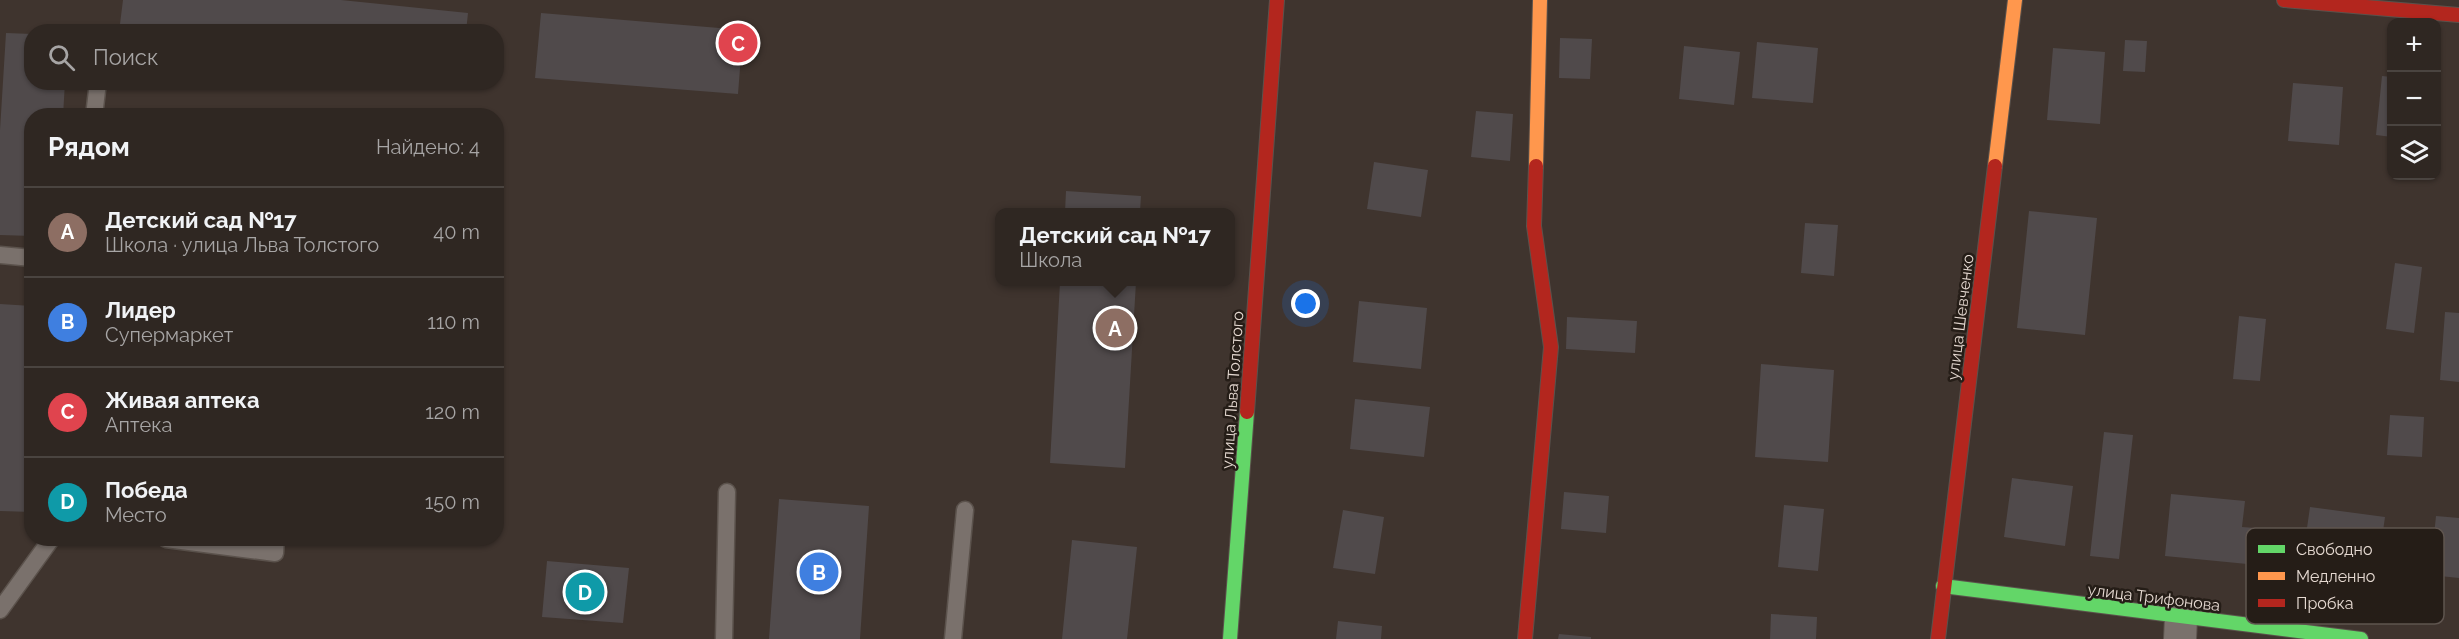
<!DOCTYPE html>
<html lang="ru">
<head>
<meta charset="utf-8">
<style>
  :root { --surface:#2f2722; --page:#372f2a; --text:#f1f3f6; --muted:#a7a5a5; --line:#4a4440; --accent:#8abfa5 }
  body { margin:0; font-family:Raleway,sans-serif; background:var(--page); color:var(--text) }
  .controls { position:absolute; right:18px; top:18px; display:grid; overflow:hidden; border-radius:12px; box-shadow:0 2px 4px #0004 }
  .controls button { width:54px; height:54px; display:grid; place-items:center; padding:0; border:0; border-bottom:2px solid var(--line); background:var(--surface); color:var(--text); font:30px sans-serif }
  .you { position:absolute; left:1306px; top:304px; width:21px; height:21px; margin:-15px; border:4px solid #fff; border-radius:50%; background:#1a73e8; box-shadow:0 0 0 9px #1a73e833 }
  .badge { display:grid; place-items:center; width:39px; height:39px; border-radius:50%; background:var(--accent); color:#fff; font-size:20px; font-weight:700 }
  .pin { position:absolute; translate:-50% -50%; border:3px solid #fff; box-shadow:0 2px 6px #0006 }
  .popup { position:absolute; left:995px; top:208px; width:240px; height:78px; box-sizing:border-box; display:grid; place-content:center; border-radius:12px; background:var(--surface); filter:drop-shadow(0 2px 4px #0005); font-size:20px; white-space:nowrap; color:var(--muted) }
  .popup b { font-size:22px; color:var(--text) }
  .popup::after { content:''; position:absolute; left:50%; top:100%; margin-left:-12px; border:12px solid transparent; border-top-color:var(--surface) }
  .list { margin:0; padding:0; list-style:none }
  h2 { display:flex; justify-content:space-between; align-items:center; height:78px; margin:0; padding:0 24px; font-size:26px }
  h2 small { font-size:20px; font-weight:400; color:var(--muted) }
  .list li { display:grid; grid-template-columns:39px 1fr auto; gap:18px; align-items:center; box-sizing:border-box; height:90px; padding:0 24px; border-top:2px solid var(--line) }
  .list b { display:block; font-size:22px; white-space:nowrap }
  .list p { margin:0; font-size:20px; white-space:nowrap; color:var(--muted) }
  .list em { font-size:20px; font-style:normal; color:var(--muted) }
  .icon { flex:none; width:33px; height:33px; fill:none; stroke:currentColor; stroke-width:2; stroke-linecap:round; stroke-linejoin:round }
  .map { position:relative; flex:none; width:2459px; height:639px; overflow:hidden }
  .search { position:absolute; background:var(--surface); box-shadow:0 2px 4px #0004; left:24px; top:24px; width:480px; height:66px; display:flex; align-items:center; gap:15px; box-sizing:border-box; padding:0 21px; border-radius:24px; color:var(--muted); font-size:22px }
  .panel { position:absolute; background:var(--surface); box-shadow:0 2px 4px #0004; left:24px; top:108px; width:480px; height:438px; border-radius:24px }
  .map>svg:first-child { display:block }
  .building { fill:#504a4b }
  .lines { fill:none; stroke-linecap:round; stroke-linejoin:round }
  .lane-casing { stroke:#5b524c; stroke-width:19 }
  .street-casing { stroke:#5b524c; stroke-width:34 }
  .fast-casing { stroke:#5b524c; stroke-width:16 }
  .slow-casing { stroke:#5b524c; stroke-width:16 }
  .jam-casing { stroke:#5b524c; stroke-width:16 }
  .lane { stroke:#7a716c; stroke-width:16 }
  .street { stroke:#7a716c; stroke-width:32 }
  .fast { stroke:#63d668; stroke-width:14 }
  .slow { stroke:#ff974d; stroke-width:14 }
  .jam { stroke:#b3261e; stroke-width:14 }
  .labels { text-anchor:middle; stroke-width:5; stroke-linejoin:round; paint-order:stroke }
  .street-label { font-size:16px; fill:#e5d9d1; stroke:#251d17 }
  .key { fill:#251d17; stroke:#5f554f; stroke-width:1.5 }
  .key-label { font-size:16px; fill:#e5d9d1 }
</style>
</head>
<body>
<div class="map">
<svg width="2459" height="639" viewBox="0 0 2459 639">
  <rect width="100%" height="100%" fill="#3f342e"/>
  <path class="building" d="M123,0H341L468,13L466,32H119Z
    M541,13L743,30L738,94L535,78Z
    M6,33L32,34V82H65L63,116H32V236L0,235V130Z
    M1560,38L1592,39L1590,79L1559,78Z
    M2125,40L2147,41L2145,72L2123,71Z
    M1757,42L1818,48L1813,103L1752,98Z
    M1684,46L1740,52L1734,105L1679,99Z
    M2053,48L2105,52L2100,124L2047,120Z
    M2382,76L2392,77V137L2376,135Z
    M2293,83L2343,87L2339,145L2288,141Z
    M1476,111L1513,114L1510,161L1471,157Z
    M1374,162L1428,170L1421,217L1367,209Z
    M1066,191L1141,196L1140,212H1065Z
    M2029,211L2097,218L2085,335L2017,328Z
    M1805,223L1838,225L1834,276L1801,273Z
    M2395,263L2422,267L2414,333L2386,329Z
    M1060,282H1136L1125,468L1050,463Z
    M1359,301L1427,308L1421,369L1353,362Z
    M0,304L32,306V512L0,511Z
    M2445,312L2459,313V382L2440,380Z
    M2239,316L2266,319L2260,381L2233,379Z
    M1567,317L1637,321L1635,353L1566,349Z
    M1761,364L1834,370L1828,462L1755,457Z
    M1355,399L1430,407L1424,457L1350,449Z
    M2390,415L2424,417L2422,457L2387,455Z
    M2104,432L2133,435L2119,559L2090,556Z
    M2012,478L2073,486L2065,546L2004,537Z
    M1564,492L1609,496L1606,533L1561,529Z
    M2171,494L2245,501L2242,527L2282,530L2278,567L2165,556Z
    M779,499L869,506L860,639H769Z
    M1784,505L1824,509L1818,571L1778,567Z
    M2310,507L2385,517L2377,574L2302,563Z
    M1343,510L1384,517L1375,574L1333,568Z
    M2436,516L2459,518V578L2430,575Z
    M1072,540L1137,547L1127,639H1062Z
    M547,561L629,568L623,623L542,617Z
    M1771,614L1817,617L1816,639H1770Z
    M1338,621L1382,626L1381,639H1336Z
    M1559,634L1591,637V639H1558Z"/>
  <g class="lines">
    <defs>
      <path id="lane" d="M94,116L98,82
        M0,255L32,258
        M166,539L275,553L276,538
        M0,610L52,538
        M724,639L727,492
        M953,639L965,510"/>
      <path id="street" d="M2180,639L2181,618"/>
      <path id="fast" d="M1943,586L2361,639
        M1230,639L1247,412"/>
      <path id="slow" d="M1536,166L1540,0
        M1995,166L2015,0"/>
      <path id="jam" d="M2284,0L2459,15
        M1247,412L1277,0
        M1525,639L1551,347L1534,226L1536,166
        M1938,639L1995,166"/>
    </defs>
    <use href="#lane" class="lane-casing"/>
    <use href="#street" class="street-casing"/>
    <use href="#fast" class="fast-casing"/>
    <use href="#slow" class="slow-casing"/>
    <use href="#jam" class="jam-casing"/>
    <use href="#lane" class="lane"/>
    <use href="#street" class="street"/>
    <use href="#fast" class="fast"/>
    <use href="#slow" class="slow"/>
    <use href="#jam" class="jam"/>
  </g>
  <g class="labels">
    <g class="street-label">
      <text transform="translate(1960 317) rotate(-83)" y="6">улица Шевченко</text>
      <text transform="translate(1232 390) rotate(-86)" y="6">улица Льва Толстого</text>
      <text transform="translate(2154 597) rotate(7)" y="6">улица Трифонова</text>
    </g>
  </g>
  <rect x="2246" y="528" width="198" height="96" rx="9" class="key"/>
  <rect x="2258" y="545" width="27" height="8" fill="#63d668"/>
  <rect x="2258" y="572" width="27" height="8" fill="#ff974d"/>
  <rect x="2258" y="599" width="27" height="8" fill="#b3261e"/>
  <g class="key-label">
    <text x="2296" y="555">Свободно</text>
    <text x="2296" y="582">Медленно</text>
    <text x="2296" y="609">Пробка</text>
  </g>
</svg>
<div class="controls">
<button>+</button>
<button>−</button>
<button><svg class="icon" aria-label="layers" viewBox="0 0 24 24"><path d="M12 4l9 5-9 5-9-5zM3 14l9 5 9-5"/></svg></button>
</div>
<div class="you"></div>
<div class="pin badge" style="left:1115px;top:328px;background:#8d6e63">A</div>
<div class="popup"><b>Детский сад №17</b>Школа</div>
<div class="pin badge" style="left:819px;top:572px;background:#3f7fe0">B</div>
<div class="pin badge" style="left:738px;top:43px;background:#e0444e">C</div>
<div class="pin badge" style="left:585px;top:592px;background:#0f9aa8">D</div>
<div class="search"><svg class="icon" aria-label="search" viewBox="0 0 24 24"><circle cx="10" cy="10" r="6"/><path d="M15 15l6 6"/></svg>Поиск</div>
<section class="panel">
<h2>Рядом<small>Найдено: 4</small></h2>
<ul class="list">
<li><span class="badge" style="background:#8d6e63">A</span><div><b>Детский сад №17</b><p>Школа · улица Льва Толстого</p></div><em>40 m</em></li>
<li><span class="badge" style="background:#3f7fe0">B</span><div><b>Лидер</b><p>Супермаркет</p></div><em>110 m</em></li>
<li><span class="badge" style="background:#e0444e">C</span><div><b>Живая аптека</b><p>Аптека</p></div><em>120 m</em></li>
<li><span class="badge" style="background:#0f9aa8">D</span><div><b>Победа</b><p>Место</p></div><em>150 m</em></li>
</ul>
</section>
</div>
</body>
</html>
